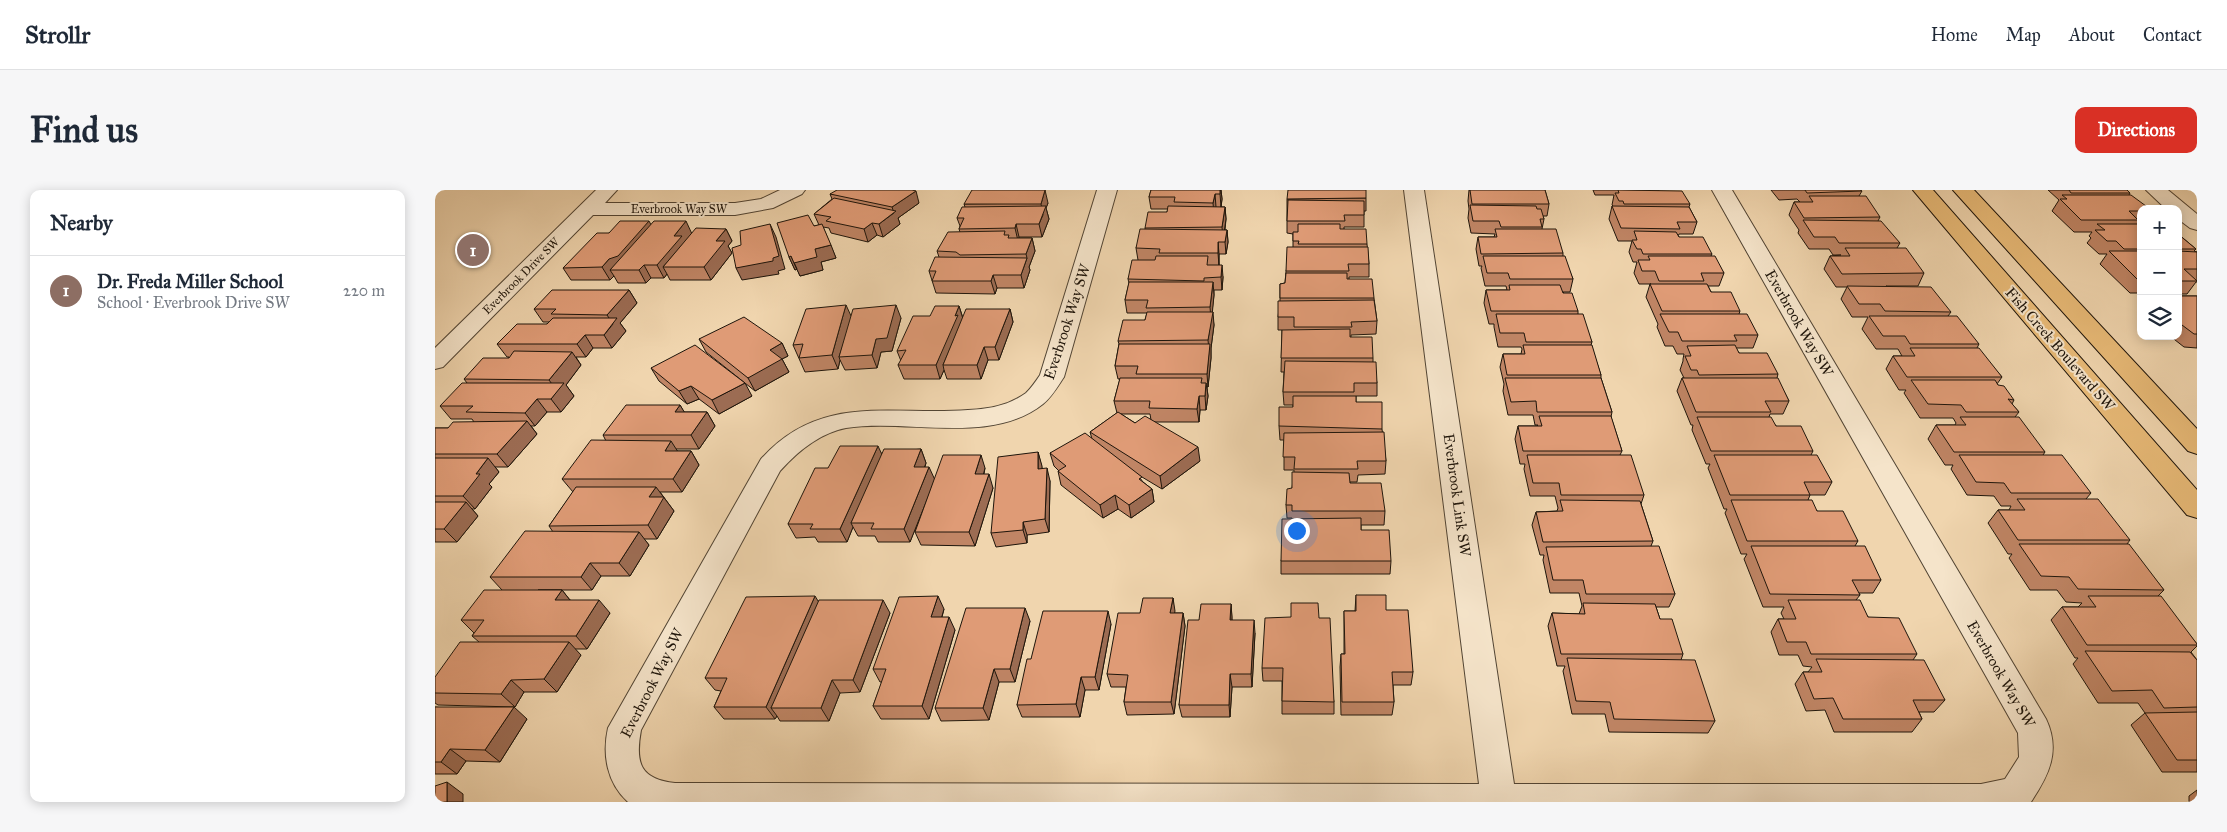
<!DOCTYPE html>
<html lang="en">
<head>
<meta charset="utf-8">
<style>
  :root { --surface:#fff; --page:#f6f6f7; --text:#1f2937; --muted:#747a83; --line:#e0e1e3; --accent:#d93025 }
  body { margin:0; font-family:"IM FELL Great Primer",serif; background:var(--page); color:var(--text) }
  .controls { position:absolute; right:15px; top:15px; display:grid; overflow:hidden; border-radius:10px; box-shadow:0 2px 12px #0003 }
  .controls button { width:45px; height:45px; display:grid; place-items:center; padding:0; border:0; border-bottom:1px solid var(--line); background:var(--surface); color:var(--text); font:25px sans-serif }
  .you { position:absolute; left:861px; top:340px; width:18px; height:18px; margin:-12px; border:4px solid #fff; border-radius:50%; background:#1a73e8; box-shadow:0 0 0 8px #1a73e833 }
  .badge { display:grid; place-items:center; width:32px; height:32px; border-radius:50%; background:var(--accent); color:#fff; font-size:16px; font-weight:700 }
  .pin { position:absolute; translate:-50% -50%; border:2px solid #fff; box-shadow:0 1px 5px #0006 }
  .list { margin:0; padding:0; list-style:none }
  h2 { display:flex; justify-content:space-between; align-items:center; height:65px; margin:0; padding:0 20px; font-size:21px }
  h2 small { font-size:16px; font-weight:400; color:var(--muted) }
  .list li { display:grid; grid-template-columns:32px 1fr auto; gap:15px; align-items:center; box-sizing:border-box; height:70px; padding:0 20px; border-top:1px solid var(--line) }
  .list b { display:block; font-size:19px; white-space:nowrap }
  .list p { margin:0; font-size:16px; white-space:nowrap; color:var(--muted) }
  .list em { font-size:16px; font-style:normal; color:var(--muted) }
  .icon { flex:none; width:28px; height:28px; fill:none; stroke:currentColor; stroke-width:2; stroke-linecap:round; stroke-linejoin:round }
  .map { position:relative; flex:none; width:1762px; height:612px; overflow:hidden; border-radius:10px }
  header { display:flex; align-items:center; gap:30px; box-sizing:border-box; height:70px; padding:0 25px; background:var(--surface); border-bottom:1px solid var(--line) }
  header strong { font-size:24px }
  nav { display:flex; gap:28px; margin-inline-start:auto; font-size:18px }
  .intro { display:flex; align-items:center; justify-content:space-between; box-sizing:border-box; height:120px; padding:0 30px }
  h1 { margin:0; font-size:35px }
  .button { padding:12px 22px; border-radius:10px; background:var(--accent); color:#fff; font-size:18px; font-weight:700 }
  main { display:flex; gap:30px; padding:0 30px }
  aside { flex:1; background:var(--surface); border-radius:10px; box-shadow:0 2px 12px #0003 }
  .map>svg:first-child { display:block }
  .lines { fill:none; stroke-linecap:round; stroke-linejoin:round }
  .minor-casing { stroke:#524534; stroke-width:2 }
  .major-casing { stroke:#1e150b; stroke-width:2 }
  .minor { fill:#f5e4ca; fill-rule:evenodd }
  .major { fill:#e8ba77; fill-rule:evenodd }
  .wall { fill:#c08565; stroke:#1e150b; fill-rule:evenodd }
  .shaded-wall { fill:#9c6c53; stroke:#1e150b }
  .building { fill:#df9b76; stroke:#1e150b }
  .labels { text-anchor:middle; stroke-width:4; stroke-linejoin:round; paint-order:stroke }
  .far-street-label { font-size:12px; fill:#1e150b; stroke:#f5e4ca }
  .street-label { font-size:15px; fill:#1e150b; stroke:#f5e4ca }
</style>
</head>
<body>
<header>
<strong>Strollr</strong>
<nav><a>Home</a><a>Map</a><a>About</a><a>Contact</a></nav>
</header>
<div class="intro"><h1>Find us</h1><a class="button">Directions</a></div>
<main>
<aside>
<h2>Nearby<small></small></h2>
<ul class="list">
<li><span class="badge" style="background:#8d6e63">1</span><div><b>Dr. Freda Miller School</b><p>School · Everbrook Drive SW</p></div><em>220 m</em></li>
</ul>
</aside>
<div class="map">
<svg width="1762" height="612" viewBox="0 0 1762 612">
  <rect width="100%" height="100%" fill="#f0d5ae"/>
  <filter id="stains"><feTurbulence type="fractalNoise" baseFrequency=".004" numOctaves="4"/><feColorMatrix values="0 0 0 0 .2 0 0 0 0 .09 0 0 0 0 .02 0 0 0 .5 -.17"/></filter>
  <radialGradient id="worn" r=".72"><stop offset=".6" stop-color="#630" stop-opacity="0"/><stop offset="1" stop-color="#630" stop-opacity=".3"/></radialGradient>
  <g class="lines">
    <defs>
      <path id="minor" d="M161,0H182L170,13H300L326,9L345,0H370L367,4L338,18L300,25H158L8,177L0,179V158Z
        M662,0H682L629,187C623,196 616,208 608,214C555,256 473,228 411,238C385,243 362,262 345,281L206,540C200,573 205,589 240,593L1044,594L969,0H989L1079,594H1546L1570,589L1584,567L1583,543L1277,0H1297L1611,529C1626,561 1614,585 1596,612H193C172,593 167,565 173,538L326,269C386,202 455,226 533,220C554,219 573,216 591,203C596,198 601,191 605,185Z
        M1711,0H1733L1762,24V40L1755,38L1743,29V19H1731Z"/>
      <path id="major" d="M1478,0H1498L1762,300V328L1752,325Z
        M1518,0H1539L1762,239V264L1753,261Z"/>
    </defs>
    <use href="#minor" class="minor-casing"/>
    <use href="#major" class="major-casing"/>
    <use href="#minor" class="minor"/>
    <use href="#major" class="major"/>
  </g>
  <path class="wall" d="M716,0H786L787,9L786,17H790L791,29L790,40H792L793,52L791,64H784V75L788,87L787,100H779V105L777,122L779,135L776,158V168L773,197H772L773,206L771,220H765L764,232H719L765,271L727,299L702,284L708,292L717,299L719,312L696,328L683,319L668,328L626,295L623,281H624L619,276L615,263L657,249L655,242L682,223L679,211L685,189H683L680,176L684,154L683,151L710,130L712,123H692L690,110L694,93L693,89L703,70L701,58L710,39V38L732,22L733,19H716L714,7ZM686,224H715L716,230L700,233Z
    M1034,0H1110L1114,14L1112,26H1108L1109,29L1107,39L1128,63V66L1138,89L1135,102H1128L1143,121V124L1157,152L1156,155L1166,185V188L1177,222L1176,227L1187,261L1185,265L1209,305L1206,314L1218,351L1216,356L1240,404L1234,417H1221L1225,429L1248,464L1246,470L1280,531L1273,543L1174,542L1170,524H1137L1128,481L1130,476H1122L1113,436L1117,423L1144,424L1147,416L1144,403H1115L1108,370L1109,365H1105L1097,335L1101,322L1122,321L1123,318L1120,306H1095L1089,279L1090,274H1085L1080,249L1083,236H1102L1103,235H1100L1098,225H1073L1068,201L1069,194L1065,177L1068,164H1086L1087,159L1086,157H1063L1059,137V134H1054L1049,113L1051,100H1072L1071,96H1050L1046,78L1047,76H1044L1041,59L1043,47H1059L1060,44L1036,43L1033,28L1034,19L1033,11Z
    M1158,0H1222L1255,14L1254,17L1262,32L1258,44H1244L1243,46L1244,47L1277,64L1276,66L1289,83L1284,96H1273L1276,102L1305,121L1304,124L1323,145L1318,158H1301L1304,163L1343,184L1342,188L1354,211L1348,224H1335L1334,227L1341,236L1378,261L1376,265L1397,292L1390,305H1375L1373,310L1382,321L1423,351L1420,356L1446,390L1438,403H1424L1425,405L1421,410L1433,427L1482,464L1478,470L1510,510L1499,522H1484L1487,529L1477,542H1399L1390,520L1371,521L1360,494L1368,482H1373L1377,477L1368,476L1363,465H1344L1336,442L1343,429H1349L1346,423L1349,417H1328L1309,369L1312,364H1306L1290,323L1292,319H1289L1273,278L1275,274H1271L1257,240L1258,235H1256L1242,201L1247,188H1249L1245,180L1248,171V169L1249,164H1242L1238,156H1230L1222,137L1223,134L1211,107L1215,94H1216H1204L1199,83L1202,72H1198L1194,62L1197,51H1183L1174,29L1177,16H1178L1177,15L1179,5H1160Z
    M1336,0H1425L1427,1L1424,6L1445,27L1443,31L1465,53L1462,58L1489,83L1483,96H1451L1516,122L1513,126L1544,154L1542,158L1567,187L1562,194L1579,210L1577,214L1584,222L1580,227L1610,262L1608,265L1656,303L1651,309L1695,350L1692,354L1729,400L1723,406L1762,454V456L1756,462L1762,470V582H1727L1696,535L1710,523L1703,513H1663L1638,474L1643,468H1640L1616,430L1627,417H1643L1647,413L1631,412L1622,400H1595L1574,368L1577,364H1573L1553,333L1563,320H1574L1576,316H1566L1559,306L1532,305L1516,279L1518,275H1510L1493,249L1501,235H1520L1521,233L1518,228H1485L1469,203L1471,200H1464L1451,179L1458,166H1467L1463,159H1441L1427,139L1433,127H1417L1406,109L1412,97H1401L1389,79L1395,66L1406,65H1398L1394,59H1374L1363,43L1364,40L1354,25L1359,12H1365L1362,9L1344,10Z
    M1613,0H1692L1695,3L1694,5L1706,19V103H1695L1665,74L1672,64H1664L1652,53L1656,48L1654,46L1657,42H1639L1617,21L1624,10Z
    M395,4L484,13L463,28L465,34L448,47L442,45L433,52L396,43L394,38L388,37L401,68L386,72L388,80L365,86L362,79L360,80L354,67L379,36L384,35L379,24L397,9Z
    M931,8V21H929V37H909V39L932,54L934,74V87H914V89L939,108L942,131L941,144L916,145V147L938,168V172L942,193V206H921V212L947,239L951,271L950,284L923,285L922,292H915V293L950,321L949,335H926V340L956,371L955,384H846V371L857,329V328H852L851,315L857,298L859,282V280H849V250H845L844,236L858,217V215H849L848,202L849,182H846L847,140H843V127L845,111V94L850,93L851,81L858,57V44L852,43V9Z
    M613,13L611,18L614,29L607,47H584V48H597L600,61L594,77L595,80L589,98H562L560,104L501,103L494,81L504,67L502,61L525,42L524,39L525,36L522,28L530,17L529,14Z
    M216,35L257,43L291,39L297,51L293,56L297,63L276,90H235L232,84L229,88H216L211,93H183L179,86L175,90H136L128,78L174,43Z
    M1743,44L1761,59L1759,61L1762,62V92H1761L1752,104H1743Z
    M194,100L202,113L185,133L191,141L177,158H158L151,167H141L146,175L131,195L139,206L126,222H112L100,236H96L102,244L73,277H60L64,282L54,294L57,297L40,319H37L43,326L22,352H0V238H13L39,232L37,229H16L5,216L32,193L29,189L74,168V167H72L62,154L112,134L114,132H108L99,119Z
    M1743,106H1762V158L1749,157L1735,146H1743Z
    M524,116L528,128L575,119L578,132L564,170H553L546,189H512L509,180L505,189H469L463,175L466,171L462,161L495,126Z
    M416,126L466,128L457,161L446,162L442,178L410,180L405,170L403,179L370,182L358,155Z
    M264,149L347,153L353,166L347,169L354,182L320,201L271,162Z
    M216,178L317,206L284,224L264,209L252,214L224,191Z
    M245,215L249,222H272L280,236L264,259H241L242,261H256L264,275L247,302H225L239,321L222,349H209L214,355L195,386H166L157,400H103H127L135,410L175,423L152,459H140L146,465L122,502H89L80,517L3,515L0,513V487L44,452L37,446L39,443L26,430L67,400L55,387L118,342L114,336L138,302L127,289L171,251L168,245Z
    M486,259L491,273L490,277L499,289L550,278L549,284L558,298L540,356L486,355L480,342L489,316L475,352H443L440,346H423L418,337L412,352H383L380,347L361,348L353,334L393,278L447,263Z
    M603,262L607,278L615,291L614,342L592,345V353L561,357L556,343Z
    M921,405L951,420L978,482L976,495H958L959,512L957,525H906L905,477L906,464H909V421H920Z
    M738,408L739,423H748L750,436L739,524L692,525L689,512L691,497H676L672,484L705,423Z
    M383,411L455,423L425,502L405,503L394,531H345L342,526L340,529H289L279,517L286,501L280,500L270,488Z
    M796,414L797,430L820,443L817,497H797L795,527H747L744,515L764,430Z
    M509,419L507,427L520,440L494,529H446L438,516L447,492H445L438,479Z
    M884,428L899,512V524H847V491H828L827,478Z
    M595,431L580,492H564L554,530L506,531L500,518Z
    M676,434L664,500H650L645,527H587L582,515L596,469Z
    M0,517L92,529L65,572L31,571L22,584H0Z
    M1762,600V612H1754V606Z"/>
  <path class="shaded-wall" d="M610,0L613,13L611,18L614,29L607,47L604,34L608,25L606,14Z
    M785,0H786L787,9L786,17L785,4Z
    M481,1L484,13L463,28L465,34L448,47L444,34L459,23L457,17Z
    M780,4L781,17L779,25L778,13Z
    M790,17L791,29L788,50L787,37Z
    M214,31L221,44L175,80L179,86L175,90L167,77L174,69Z
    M251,31L257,44L228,77L232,84L229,88L222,75L239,46Z
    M437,33L442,45L433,52L429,39Z
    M335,34L341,47L350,79L343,81L344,84L307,90L301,78Z
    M581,34L584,47L583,51L580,38Z
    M291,39L297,51L293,56L297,63L276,90L269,77L281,51Z
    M792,40L793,52L791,64L790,52Z
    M597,48L600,61L594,77L595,80L589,98L586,85L592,68L591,64Z
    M783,52L784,64V76L783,63Z
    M396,55L401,68L386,72L388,80L365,86L359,73L380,59Z
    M356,66L362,79L360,80L354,67Z
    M209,75L216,88L211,93L204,80Z
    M787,75L788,87L787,100L786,87Z
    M558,85L562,98L560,104L556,91Z
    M778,92L779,105L777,126L778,122L779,135L776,158V168L773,197L772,184L774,161L773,150L776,130L775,117Z
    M194,100L202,113L185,133L191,141L177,158L169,145L178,134L172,125Z
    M411,115L417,128L404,167L405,170L403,179L397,165Z
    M461,115L466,128L457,161L446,162L442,178L437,165L441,149Z
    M524,116L528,129L508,175L509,180L505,189L501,175Z
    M575,119L578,132L564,170L560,157Z
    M150,145L158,158L151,167L142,154Z
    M347,153L353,166L347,169L354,182L320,201L313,188L335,160Z
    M549,157L553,170L546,189L542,175Z
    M137,162L146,175L131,195L139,206L126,222L116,209L122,201L114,190Z
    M310,193L317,206L284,224L277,210Z
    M771,193L773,206L771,220L770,206Z
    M256,196L264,209L252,214L244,201Z
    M764,206L765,220L764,232L762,219Z
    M102,209L112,222L100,236L90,223Z
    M245,215L253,228L240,222Z
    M272,222L280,236L264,259L256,245Z
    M92,231L102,244L73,277L62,264Z
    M236,251L245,265L230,261Z
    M443,256L449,269L416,333L418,337L412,352L405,339Z
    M763,257L765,271L727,299L725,286Z
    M486,259L491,273L484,291L479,277Z
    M256,261L264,275L247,302L238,289Z
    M603,262L607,276V292L603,279Z
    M546,265L550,278L545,298L540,284Z
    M53,268L64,282L54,294L57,297L40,319L28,306L41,284Z
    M494,277L500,290L475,352L469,339Z
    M612,278L615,291L614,342L610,329Z
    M554,284L558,298L540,356L534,342Z
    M221,297L239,321L222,349L213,335L214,307Z
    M717,299L719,312L696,328L694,315Z
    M680,305L683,319L668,328L665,315Z
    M31,312L43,326L22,352L9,339Z
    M588,332L592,345V353L588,340Z
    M204,342L214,355L195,386L184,373Z
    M155,373L166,386L157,400L146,387Z
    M127,400L138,414L120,410Z
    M380,406L388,419L336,518L342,526L340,529L331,517Z
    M503,406L509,419L503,440L496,427Z
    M738,408L740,421L737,436L735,423Z
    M164,410L175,423L152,459L141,446Z
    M448,410L455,423L425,502L418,490Z
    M796,414L797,427L796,443L795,430Z
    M590,418L595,431L580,492L575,479Z
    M673,421L676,434L664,500L660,487Z
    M748,423L750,436L739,524L736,512Z
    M514,427L520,440L494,529L487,516Z
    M819,430L820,443L817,497L816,484Z
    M134,452L146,465L122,502L109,489Z
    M559,479L564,492L554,530L548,518Z
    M795,484L797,497L795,527L794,515Z
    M646,487L650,500L645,527L641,514Z
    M76,490L89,502L80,517L66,504Z
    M397,490L405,503L394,531L386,518Z
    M79,517L92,529L65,572L50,560Z
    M15,559L31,571L22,584L6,572Z
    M12,592L28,604V612H12Z"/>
  <path class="building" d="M402,0H477L481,1L457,17L395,4Z
    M537,0H610L606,14H529Z
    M716,0H785V4H780L778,13L739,12L740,7H714Z
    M853,0H931V8L852,9Z
    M1035,0H1110L1114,14H1037Z
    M1183,0L1247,1L1255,14H1189L1188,11H1184L1180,3H1184Z
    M1370,0H1425L1427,1L1372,3Z
    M1634,0H1692L1695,3H1636Z
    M1627,5H1696L1715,19H1706V21H1694L1703,30H1646L1625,9H1632Z
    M1374,6H1431L1445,27L1369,28L1359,12H1378Z
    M399,8L461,21L444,34L437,33L429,39L391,31L396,27L379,24Z
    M853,10L929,11V25H909L910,31H852Z
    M1035,15L1101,16L1102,19H1106L1109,29H1105L1107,37H1066L1064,31H1038Z
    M611,16L604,34H581L580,38L524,39L529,28H522L527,17Z
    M733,16L790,17L787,37L710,38L713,22H732Z
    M1177,16L1254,17L1262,32H1242L1245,39L1186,38Z
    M373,25L379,36L387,34L396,55L380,59L382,67L359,73L356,66L354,67L342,33Z
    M1368,30L1446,31L1465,53H1404L1400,47H1379Z
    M185,31H214L183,66L174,69L167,77L128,78L162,43H174Z
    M219,31H251L239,46H247L222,75H209L204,80H175Z
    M335,34L344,66L338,68V71L301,78L297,58L306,55L305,41Z
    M863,34H905V39H931L932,54H863L864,51H858V42H863Z
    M1662,34H1706V59H1689L1681,51H1672L1660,40H1670Z
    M261,38L291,39L281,51H290L269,77H228Z
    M705,39L792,40L790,52H783V63H724L725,59L701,58Z
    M1060,39H1121L1128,63L1046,64L1043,47H1062Z
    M570,41L569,45H574L573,48H597L591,64L525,65L521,62L502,61L513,42Z
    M1199,41L1241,42L1244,47H1268L1277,64H1208L1206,59H1202L1197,50H1202Z
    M1743,44L1761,59H1743Z
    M852,57H933L934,74H913L914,81H851Z
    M1410,58H1471L1489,83L1407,84L1395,66H1415Z
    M1674,61H1706V91H1704Z
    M1743,61L1762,62V79H1749L1762,91H1743Z
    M721,66H773L772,75H787L786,87L769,88V91L693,89L697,70H720Z
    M1048,66H1130L1138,89H1075L1073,83H1052Z
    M1213,66H1280L1289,83H1266L1269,91H1224L1220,81H1207L1203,70H1215Z
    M500,67L592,68L586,85H558L556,91H497L501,81H494Z
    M851,83H912V89H937L939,108H845V94L850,93Z
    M694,92H778L775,117L711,118L713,110H690Z
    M1215,94H1272L1276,102H1296L1305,121H1227Z
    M1074,95H1125L1128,103H1137L1143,121H1056L1051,100H1075Z
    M1412,96L1496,97L1516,122L1450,121L1445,114H1424Z
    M117,100H194L172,125L116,124L121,119H99Z
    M1743,106H1762V144H1759L1743,132V131H1746L1743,129Z
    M939,110L942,131L916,132L917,137H859V127H843V111Z
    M411,115L397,165L364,168L368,154L358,155L371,119Z
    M461,115L452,148L441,149L437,165L404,167L418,119Z
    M500,116H524L520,126L523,125L501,175H463L471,160L462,161L478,126H495Z
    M531,119H575L560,157H549L542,175H508Z
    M712,122H778L773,150L683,151L688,130H710Z
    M1061,124H1148L1157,152H1091L1089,143H1065Z
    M1225,124H1312L1323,145H1299L1302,151H1247L1243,142H1234Z
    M1434,126H1522L1544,154H1475L1470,146H1448Z
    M309,127L347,153L335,160L347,169L313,188L264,149Z
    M118,128H182L169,145H150L142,154H62L82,134H112Z
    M915,139V147H937L938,168H846L847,140Z
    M684,154H775L772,184H701L703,176H680Z
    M260,155L310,193L277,210L256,196L244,201L216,178Z
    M1088,155H1157L1166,185H1072L1068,164H1090Z
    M1300,155L1304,163H1332L1343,184L1264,185L1262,180H1256L1250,166H1256L1252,156Z
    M1475,158H1544L1567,187H1472L1458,166H1480Z
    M79,161L137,162L114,190L29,189L48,168H74Z
    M850,171L941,172L942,193H919V202H848Z
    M685,188H767L766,193H771L770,206H764L762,219L714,218L715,211H679Z
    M1070,188H1166L1177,222H1102L1101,211L1076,212Z
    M1247,188H1343L1354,211H1330L1336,222H1261Z
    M1476,190H1560L1563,195L1569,196L1579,210L1573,209L1584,222H1531L1526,215L1493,214Z
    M27,193H129L116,209H102L90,223L31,222L38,216H5Z
    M858,206H921V212H947V239L844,236V217H858Z
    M191,215H245L240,222H272L256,245H168Z
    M683,222L700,233L710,226L763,257L725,286L655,242Z
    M1104,226H1176L1187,261H1088L1083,236H1107Z
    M1262,227H1336L1341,236H1366L1378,261H1276Z
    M1525,227H1584L1610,262H1519L1501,235H1531Z
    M92,231L62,264H0V238H13L18,232Z
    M949,242L951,271H922L923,279H859L860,267H848L849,243Z
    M650,243L707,287L704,289L717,299L694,315L680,305L665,315L623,281L631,276L615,263Z
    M156,250L236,251L230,261H256L238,289H127Z
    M405,256H443L405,339H375L378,334H353L380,278H393Z
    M449,259H486L479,277H494L469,339H436L439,333H416Z
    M603,262V279L612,278L610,329L588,332V340L556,343L563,267Z
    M508,265H546L540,284H554L534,342H480Z
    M1092,265H1196L1209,305H1126L1124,293H1098Z
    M1279,265H1382L1397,292H1369L1375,305H1295Z
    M1524,265H1627L1656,303H1576L1569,293L1541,292Z
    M0,268H53L41,284H45L28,306H0Z
    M857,282L914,283L915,293H946L950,321H857V315H851L852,299L857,298Z
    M141,297H221L214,307H229L213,335L114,336Z
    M1582,309H1663L1695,350H1583L1563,320H1590Z
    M1125,310L1205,311L1218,351L1108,352L1101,322L1128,321Z
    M1296,310H1377L1382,321H1408L1423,351H1312Z
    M0,312H31L9,339H0Z
    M926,328V340H954L956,371H846L847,329Z
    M90,341L204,342L184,373H155L146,387H55Z
    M1584,354H1694L1729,400L1643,399L1634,387L1606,386Z
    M1224,356L1240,404H1151L1148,390H1118L1111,357Z
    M1316,356H1430L1446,390H1417L1425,405L1335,404Z
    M49,400H127L120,410H164L141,446H37L49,430H26Z
    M921,405H951V420H973L978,482H957L959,512H907L906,464H910L909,421H921Z
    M380,406L331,517H279L292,488H270L311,407Z
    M503,406L496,427H514L487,516H438L451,479H438L464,407Z
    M1653,406H1726L1762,454V455H1652L1627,417H1661Z
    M708,408H738L735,423H748L736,512H689L693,485L672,484L683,423H705Z
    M384,410H448L418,490H397L386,518H336Z
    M1353,410H1425L1433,427L1464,428L1482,464H1376L1371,452H1352L1343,429H1361Z
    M856,413H883L884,428H895L899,512L847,511L848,478H827L830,428L856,427Z
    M1148,413L1220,414L1225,429H1237L1248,464H1126L1117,423L1150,424Z
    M766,414H796L795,430H819L816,484H795L794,515H744L753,430H764Z
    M531,418H590L575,479H559L548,518H500Z
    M608,421H673L660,487H646L641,514L582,515L592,469H596Z
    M25,452H134L109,489L76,490L66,504L0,503V487Z
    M1650,461L1755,462L1762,470V517L1729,518L1717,500L1677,501Z
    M1132,468L1260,470L1280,531L1179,529L1175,512L1141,511Z
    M1381,469L1489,470L1510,510H1478L1487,529H1408L1398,508L1379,509L1368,482H1387Z
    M0,517H79L50,560L15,559L6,572H0Z
    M1762,522V570H1742L1710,523Z
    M12,592V612H0V596Z"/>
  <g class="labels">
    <g class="far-street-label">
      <text x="244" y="23">Everbrook Way SW</text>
      <text transform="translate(86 86) rotate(-45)" y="4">Everbrook Drive SW</text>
    </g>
    <g class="street-label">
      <text transform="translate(632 132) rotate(-72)" y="5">Everbrook Way SW</text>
      <text transform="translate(1364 133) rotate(60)" y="5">Everbrook Way SW</text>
      <text transform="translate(1625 159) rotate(49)" y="5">Fish Creek Boulevard SW</text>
      <text transform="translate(1022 305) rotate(82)" y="5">Everbrook Link SW</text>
      <text transform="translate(1566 484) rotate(60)" y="5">Everbrook Way SW</text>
      <text transform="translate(217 493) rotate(-63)" y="5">Everbrook Way SW</text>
    </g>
  </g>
  <rect width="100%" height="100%" filter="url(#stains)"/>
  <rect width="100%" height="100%" fill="url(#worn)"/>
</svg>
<div class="controls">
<button>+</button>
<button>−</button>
<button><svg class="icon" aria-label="layers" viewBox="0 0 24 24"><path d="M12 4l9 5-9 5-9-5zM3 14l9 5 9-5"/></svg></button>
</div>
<div class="you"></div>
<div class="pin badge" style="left:38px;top:60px;background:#8d6e63">1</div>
</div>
</main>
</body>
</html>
